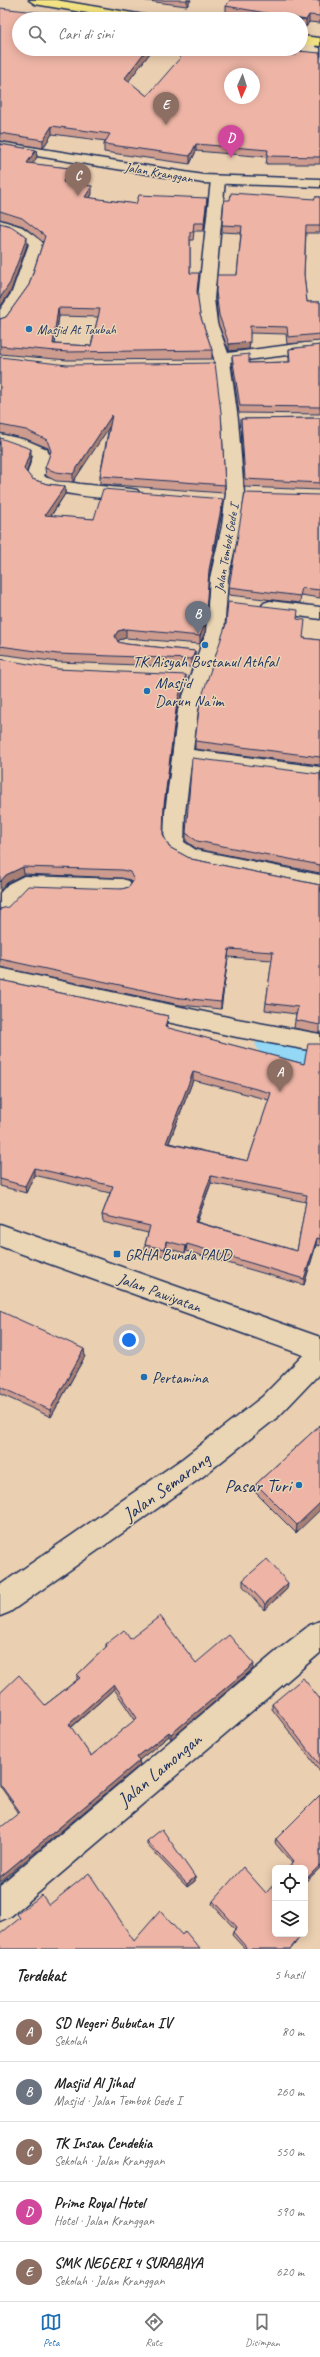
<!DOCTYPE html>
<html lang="id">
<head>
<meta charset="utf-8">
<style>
  :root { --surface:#fff; --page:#f6f6f6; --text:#222; --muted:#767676; --line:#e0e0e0; --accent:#1f6fb2 }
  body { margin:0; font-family:Caveat,sans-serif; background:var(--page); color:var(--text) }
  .controls { position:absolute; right:12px; bottom:12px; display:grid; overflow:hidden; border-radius:6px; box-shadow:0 2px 10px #0003 }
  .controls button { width:36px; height:36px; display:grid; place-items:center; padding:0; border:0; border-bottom:1px solid var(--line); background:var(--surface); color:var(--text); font:20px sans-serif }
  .compass { position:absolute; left:224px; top:68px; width:36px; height:36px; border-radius:50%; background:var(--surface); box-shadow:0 2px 10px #0003; rotate:183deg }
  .you { position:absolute; left:129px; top:1340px; width:14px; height:14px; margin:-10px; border:3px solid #fff; border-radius:50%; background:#1a73e8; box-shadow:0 0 0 6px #1a73e833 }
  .badge { display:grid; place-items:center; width:26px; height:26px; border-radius:50%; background:var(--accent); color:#fff; font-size:13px; font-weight:700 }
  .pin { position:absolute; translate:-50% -33px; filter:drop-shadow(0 1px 2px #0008) }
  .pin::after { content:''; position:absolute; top:21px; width:14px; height:12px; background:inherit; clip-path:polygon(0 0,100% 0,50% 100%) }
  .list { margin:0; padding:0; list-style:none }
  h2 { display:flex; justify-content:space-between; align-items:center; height:52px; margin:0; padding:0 16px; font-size:17px }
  h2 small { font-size:13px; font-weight:400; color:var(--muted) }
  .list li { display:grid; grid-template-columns:26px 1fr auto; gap:12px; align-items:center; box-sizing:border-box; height:60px; padding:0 16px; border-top:1px solid var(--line) }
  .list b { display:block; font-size:15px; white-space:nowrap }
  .list p { margin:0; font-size:13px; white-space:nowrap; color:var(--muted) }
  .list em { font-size:13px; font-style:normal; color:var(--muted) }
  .icon { flex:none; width:22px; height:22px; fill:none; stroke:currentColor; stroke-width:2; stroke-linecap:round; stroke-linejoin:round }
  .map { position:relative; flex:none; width:320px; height:1949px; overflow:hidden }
  .search { position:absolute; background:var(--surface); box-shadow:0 2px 10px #0003; left:12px; right:12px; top:12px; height:44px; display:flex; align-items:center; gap:10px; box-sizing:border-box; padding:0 14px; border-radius:22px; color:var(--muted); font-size:15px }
  .sheet { height:352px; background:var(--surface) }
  nav { display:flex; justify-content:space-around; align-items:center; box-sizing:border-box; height:56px; border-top:1px solid var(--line); background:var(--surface); font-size:11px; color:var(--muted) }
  nav a { display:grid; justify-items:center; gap:2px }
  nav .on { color:var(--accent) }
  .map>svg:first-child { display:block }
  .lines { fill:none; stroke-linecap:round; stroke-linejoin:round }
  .river { fill:#94d8f6; fill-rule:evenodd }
  .street-casing { stroke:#1b2f5e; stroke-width:3 }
  .secondary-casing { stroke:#1b2f5e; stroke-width:3 }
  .primary-casing { stroke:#1b2f5e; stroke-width:3 }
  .street { fill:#ead5b4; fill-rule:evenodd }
  .secondary { fill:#ead5b4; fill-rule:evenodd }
  .primary { fill:#f4e382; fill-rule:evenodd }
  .wall { fill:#cd9c8f; stroke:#1b2f5e; fill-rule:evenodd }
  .shaded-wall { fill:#a77f74; stroke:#1b2f5e }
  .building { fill:#eeb5a6; stroke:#1b2f5e; fill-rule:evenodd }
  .poi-dot { fill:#1f6fb2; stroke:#ead5b4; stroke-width:1.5 }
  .labels { text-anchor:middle; stroke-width:3; stroke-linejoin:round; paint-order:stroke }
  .far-street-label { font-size:13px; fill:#1b2f5e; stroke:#ead5b4 }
  .far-poi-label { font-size:13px; fill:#1b2f5e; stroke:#ead5b4; text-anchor:start }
  .poi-label { font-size:16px; fill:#1b2f5e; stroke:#ead5b4; text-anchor:start }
  .street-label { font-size:16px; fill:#1b2f5e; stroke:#ead5b4 }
  .near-poi-label { font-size:19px; fill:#1b2f5e; stroke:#ead5b4; text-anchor:end }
  .near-street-label { font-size:19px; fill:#1b2f5e; stroke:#ead5b4 }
</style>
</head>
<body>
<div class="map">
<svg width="320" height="1949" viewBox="0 0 320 1949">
  <rect width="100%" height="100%" fill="#ebcfb1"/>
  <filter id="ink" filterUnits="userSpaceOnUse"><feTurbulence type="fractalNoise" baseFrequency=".025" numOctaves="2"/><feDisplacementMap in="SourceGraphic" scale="8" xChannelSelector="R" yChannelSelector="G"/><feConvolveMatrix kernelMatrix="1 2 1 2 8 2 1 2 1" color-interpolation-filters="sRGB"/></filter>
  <g filter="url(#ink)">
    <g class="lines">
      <path class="river" d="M277,1026L320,1035V1071L262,1056L255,1044L262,1032Z"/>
      <defs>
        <path id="street" d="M310,37L316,41L315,47L320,48V56L303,53L302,50L304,41Z
          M270,49H290V50L284,54L271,52Z
          M218,176L225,180L214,299L217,323L228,353L320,341V351L230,362L238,420L244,493L240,526L228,578L224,632L198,710L193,750L320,767V781L191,764L185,813L184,842L196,850L320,875V891L184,862L170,854L164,842L165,813L178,710L206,632L210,578L222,526L226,493L222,420L214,358L201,323L198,299L211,180Z
          M0,220L22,227L44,243L28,292L5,324L0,326V310L12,292L29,244L12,233L0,229Z
          M0,434L26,440L47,449L50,459L44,476L47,478L80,484L131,489L137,490L140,494L137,498C119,502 37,493 26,478L33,456L0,444Z
          M270,601L320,607V619L264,611L261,607L264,603Z
          M24,876L122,879L129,881L133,887L129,893L122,895L28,892L8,914L0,916V893L8,884Z
          M0,968L237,1019L320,1034V1052L237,1037L0,986Z
          M0,1224L320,1337V1361L0,1246Z
          M320,1621V1653L11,1916L0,1921V1885L278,1650L310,1625Z"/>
        <path id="secondary" d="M0,142L203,175L320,179V187L203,183L0,150Z
          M320,1343V1373L280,1415L202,1477L10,1612L0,1616V1585L182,1459L262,1397L311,1347Z"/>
        <path id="primary" d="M29,0H56L144,15L150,19H122L35,4Z
          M301,36L320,38V46L301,44Z"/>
      </defs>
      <use href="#street" class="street-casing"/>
      <use href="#secondary" class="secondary-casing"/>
      <use href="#primary" class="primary-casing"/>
      <use href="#street" class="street"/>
      <use href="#secondary" class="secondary"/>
      <use href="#primary" class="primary"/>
    </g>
    <path class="wall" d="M140,0H191L187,6Z
      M320,0V23L309,22L306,27L301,26V19H258L226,13V6Z
      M0,8L19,19L150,53L128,81L147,96L246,51L296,55L320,53V164H266L267,157L196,151L190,164L104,152V144L106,141L52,134L43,148L0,141Z
      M0,144L36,150L37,157L32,164L69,168L70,176L66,183L92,194L90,198L136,204L207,198V206L204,231H194L193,240H190V273L198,281L197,294L200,315L212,350V359L67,360L0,354V355V319L6,317L29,285L43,242L23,226L0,219ZM59,316L98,317L91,346L55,344Z
      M315,197H320V233H306L304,274L307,302H320V341L287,344L286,334L250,333L249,349L229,351L218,323L216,299V292L237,275L241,233L222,232V225L315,199Z
      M320,345V414L239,413L232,363V356L249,363L289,362V349Z
      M0,357L225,485L224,493L100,484V476L109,426L73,482L56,481L46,476L45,468L50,455L48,448L26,439L0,433Z
      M320,418V490L244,487L241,426V419Z
      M0,438L31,457L26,472L32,479L47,484L65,486V494L51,516L94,519L223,507L209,578L205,632L200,644L126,638L119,640L118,641V642L126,644L195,651V659L192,667L58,662L0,654V655Z
      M320,495V598L301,595L300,603L229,595V587Z
      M298,619L303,638L320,640V765L195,749V741Z
      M57,669L186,683L177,710L164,813L163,835L169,847L191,859L320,885V1033L294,1028L296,1014L265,1010L272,960L228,957L221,1009L180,1005L0,967V909L122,889L129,887L132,883L130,880L122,878L24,874L7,883Z
      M320,774V873L197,849L186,841V833Z
      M0,980L168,1016L167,1024V1028L304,1064L320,1044V1246L316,1245L304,1285L186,1251L185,1253L166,1248L165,1256L145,1252V1245L148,1233L103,1222L102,1215L110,1193L34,1175L26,1193L0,1186ZM193,1080L269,1100L248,1161L169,1143ZM211,1183L306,1202L297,1251L197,1222Z
      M0,1311L85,1356L51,1417L0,1394Z
      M320,1425L296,1533L255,1492L256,1484Z
      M243,1580L287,1589L264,1610L243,1586Z
      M130,1639L196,1663L253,1669L171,1739L169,1736L139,1760L140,1765L19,1813L0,1786V1693L45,1705L77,1680V1675L106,1647V1644ZM114,1689L135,1720L91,1756L71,1728Z
      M320,1699V1771L272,1709V1704Z
      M320,1795V1868L305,1882L292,1863L275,1843L276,1839Z
      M147,1841L195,1877V1881L187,1887L147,1845Z
      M213,1901L275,1934L299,1938L297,1941L291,1949H245L232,1935L233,1932L235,1929L212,1904Z"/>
    <path class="shaded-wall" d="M187,0H191L187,6Z
      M309,15V22L306,27V20Z
      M147,49H150V53L125,86V78Z
      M52,126V134L43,148V140Z
      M196,144V151L190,164V156Z
      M36,150L37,157L28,171L27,163Z
      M69,168L70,176L63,190V182Z
      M92,186V194L85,205V197Z
      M207,198V206L204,231V223Z
      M27,237V245L11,291L0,307V298Z
      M58,308L59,316L54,352L53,344Z
      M250,342L249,349L229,351V344Z
      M112,415V423L73,482V474Z
      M31,449V457L25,478L24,469Z
      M65,486V494L46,523L45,515Z
      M223,499V507L209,578L205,632L200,644V636L209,570Z
      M126,629V638L119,640L116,644L115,636L118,631Z
      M195,651V659L192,667V659Z
      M186,675V683L177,710L164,813V805L177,702Z
      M23,867L24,874L7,883L0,891V882L6,875Z
      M229,949L228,957L221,1009V1002Z
      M168,1016L167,1024L165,1035V1027Z
      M193,1072V1080L166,1150V1143Z
      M34,1168V1175L26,1193L25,1186Z
      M211,1176V1183L194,1229L195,1222Z
      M317,1238L316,1245L304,1285V1279Z
      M166,1241V1248L165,1256V1249Z
      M187,1244L186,1251L185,1253L186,1246Z
      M84,1349L85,1356L51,1417L50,1410Z
      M320,1503V1510L296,1533L297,1525Z
      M288,1583L287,1589L264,1610L265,1604Z
      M254,1664L253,1669L171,1739V1734Z
      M114,1684V1689L69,1729V1724Z
      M169,1732V1736L137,1762V1757Z
      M139,1761L140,1765L0,1882V1877Z
      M320,1865V1868L305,1882V1880Z
      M195,1877V1881L187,1887V1884Z"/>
    <path class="building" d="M230,0H320V16L309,15L306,20L226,6Z
      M0,8L91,18V19H19V49H147L125,78L147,96L188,49H246L245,51L296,55L298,51L320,53V157L267,156L268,150L196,144L190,156L104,144L110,134L52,126L43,140L0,133ZM230,74H254V98H230Z
      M0,144L36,150L27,163L69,168L63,182L92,186L85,197L136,204L139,195L207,198L204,223H194L193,232H190V273H199L197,291L200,315L212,350L67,352L0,346V319L6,317L29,285L45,236L22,218L0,211ZM58,308L100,309L91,346L53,344Z
      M231,193L315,199V197H320V226H306L304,274L307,302H320V334L288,337L287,327L250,326V342L229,344L219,315L216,292L217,275H237L242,226L222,225L224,200H230Z
      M0,223L11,226L27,237L10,283L0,298Z
      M320,345V407L240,406L232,356L249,354V363L290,362L289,349Z
      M0,357L67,365L215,363L221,412L225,485L100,476L112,415L73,474L56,472L45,468L51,451L47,440L26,430L0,425Z
      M320,418V483L245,479L241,419Z
      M0,438L31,449L24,469L32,479L47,484L65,486L45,515L94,519L103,489L223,499L209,570L205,624L200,636L126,629L118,631L115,636L118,642L126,644L195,651L192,659L58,654L0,646Z
      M245,493L320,495V590L302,588L300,596L229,587Z
      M228,602L298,610L297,619L305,620L303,638L320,640V757L195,741L200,702L226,624Z
      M0,659L57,669L186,675L177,702L164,805L163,834L169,847L191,859L320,885V1025L295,1020L298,1007L266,1003L273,952L229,949L221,1002L180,998L0,959V909L8,907L28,886L122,889L129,887L134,880L130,872L122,870L23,867L6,875L0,882Z
      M192,758L320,774V865L197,841L186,833Z
      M0,980L168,1016L165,1027L304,1064L308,1044H320V1239L317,1238L304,1279L187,1244L186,1246L166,1241L165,1249L145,1245L150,1226L102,1215L113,1186L34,1168L25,1186L0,1179ZM193,1072L271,1093L248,1161L166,1143ZM211,1176L307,1195L297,1251L195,1222Z
      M0,1311L84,1349L50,1410L0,1387Z
      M320,1425V1503L297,1525L256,1484Z
      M267,1559L288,1583L265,1604L243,1580Z
      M160,1616L196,1663L229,1635L254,1664L171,1734L169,1732L137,1757L139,1761L0,1877V1828L20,1812L0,1784V1693L19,1675L45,1705L80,1678L77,1675L107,1646L106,1644L124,1630L130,1639ZM114,1684L137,1718L91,1756L69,1724Z
      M303,1678L320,1699V1765L272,1704Z
      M320,1795V1865L305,1880V1868H288L294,1861L276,1839Z
      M162,1829L195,1877L187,1884L147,1841Z
      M243,1867L266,1893L275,1883V1934H295L299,1938L290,1949H245L246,1947L233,1932L237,1927L213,1901Z
      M89,1873L134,1941L160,1911L182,1935L185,1931L200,1949H0V1934L20,1918L17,1914L42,1895L49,1905Z"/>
  </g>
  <g class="poi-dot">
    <circle cx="29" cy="329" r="4"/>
    <circle cx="205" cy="645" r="4"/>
    <circle cx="147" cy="691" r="4"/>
    <rect x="113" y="1250" width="8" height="8" rx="2"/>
    <circle cx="144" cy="1377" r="4"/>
    <circle cx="299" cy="1485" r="4"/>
  </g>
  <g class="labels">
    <g class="far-street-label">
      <text transform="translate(159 172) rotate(10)" y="5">Jalan Kranggan</text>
      <text transform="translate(226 548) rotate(-80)" y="5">Jalan Tembok Gede I</text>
    </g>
    <g class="far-poi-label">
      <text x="37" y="334">Masjid At Taubah</text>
    </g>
    <g class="poi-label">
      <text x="205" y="667" text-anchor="middle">TK Aisyah Bustanul Athfal</text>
      <text x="155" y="688">Masjid<tspan x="155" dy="18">Darun Na'im</tspan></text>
      <text x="125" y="1260">GRHA Bunda PAUD</text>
      <text x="152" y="1383">Pertamina</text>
    </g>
    <g class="street-label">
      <text transform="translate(160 1292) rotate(20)" y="6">Jalan Pawiyatan</text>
    </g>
    <g class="near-poi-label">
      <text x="291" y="1492">Pasar Turi</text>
    </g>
    <g class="near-street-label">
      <text transform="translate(166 1486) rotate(-36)" y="7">Jalan Semarang</text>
      <text transform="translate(159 1769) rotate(-40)" y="7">Jalan Lamongan</text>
    </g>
  </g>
</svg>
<div class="controls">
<button><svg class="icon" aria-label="locate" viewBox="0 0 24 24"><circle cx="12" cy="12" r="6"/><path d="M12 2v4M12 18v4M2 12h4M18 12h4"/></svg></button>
<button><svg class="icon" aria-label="layers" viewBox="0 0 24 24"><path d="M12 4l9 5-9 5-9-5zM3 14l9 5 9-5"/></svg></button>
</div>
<svg class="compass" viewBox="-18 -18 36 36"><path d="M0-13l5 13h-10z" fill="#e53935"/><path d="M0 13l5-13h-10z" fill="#767676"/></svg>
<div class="you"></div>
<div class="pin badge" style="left:280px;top:1092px;background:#8d6e63">A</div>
<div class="pin badge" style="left:198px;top:634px;background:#6b7280">B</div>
<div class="pin badge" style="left:78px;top:196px;background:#8d6e63">C</div>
<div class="pin badge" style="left:231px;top:158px;background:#d1479c">D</div>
<div class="pin badge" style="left:166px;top:125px;background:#8d6e63">E</div>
<div class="search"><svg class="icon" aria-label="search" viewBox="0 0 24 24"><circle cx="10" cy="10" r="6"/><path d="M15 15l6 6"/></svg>Cari di sini</div>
</div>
<section class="sheet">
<h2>Terdekat<small>5 hasil</small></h2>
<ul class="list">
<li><span class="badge" style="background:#8d6e63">A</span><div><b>SD Negeri Bubutan IV</b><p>Sekolah</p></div><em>80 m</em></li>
<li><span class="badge" style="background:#6b7280">B</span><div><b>Masjid Al Jihad</b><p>Masjid · Jalan Tembok Gede I</p></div><em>260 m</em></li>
<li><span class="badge" style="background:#8d6e63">C</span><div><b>TK Insan Cendekia</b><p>Sekolah · Jalan Kranggan</p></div><em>550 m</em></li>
<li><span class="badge" style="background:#d1479c">D</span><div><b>Prime Royal Hotel</b><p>Hotel · Jalan Kranggan</p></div><em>590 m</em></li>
<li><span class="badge" style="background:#8d6e63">E</span><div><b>SMK NEGERI 4 SURABAYA</b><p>Sekolah · Jalan Kranggan</p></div><em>620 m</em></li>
</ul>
</section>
<nav>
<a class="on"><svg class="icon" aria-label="map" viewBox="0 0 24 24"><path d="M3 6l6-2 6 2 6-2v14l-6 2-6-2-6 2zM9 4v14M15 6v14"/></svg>Peta</a>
<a><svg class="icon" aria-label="directions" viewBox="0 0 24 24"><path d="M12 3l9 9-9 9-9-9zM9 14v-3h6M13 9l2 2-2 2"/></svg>Rute</a>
<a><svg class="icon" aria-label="saved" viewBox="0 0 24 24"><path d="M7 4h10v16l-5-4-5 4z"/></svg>Disimpan</a>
</nav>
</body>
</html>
